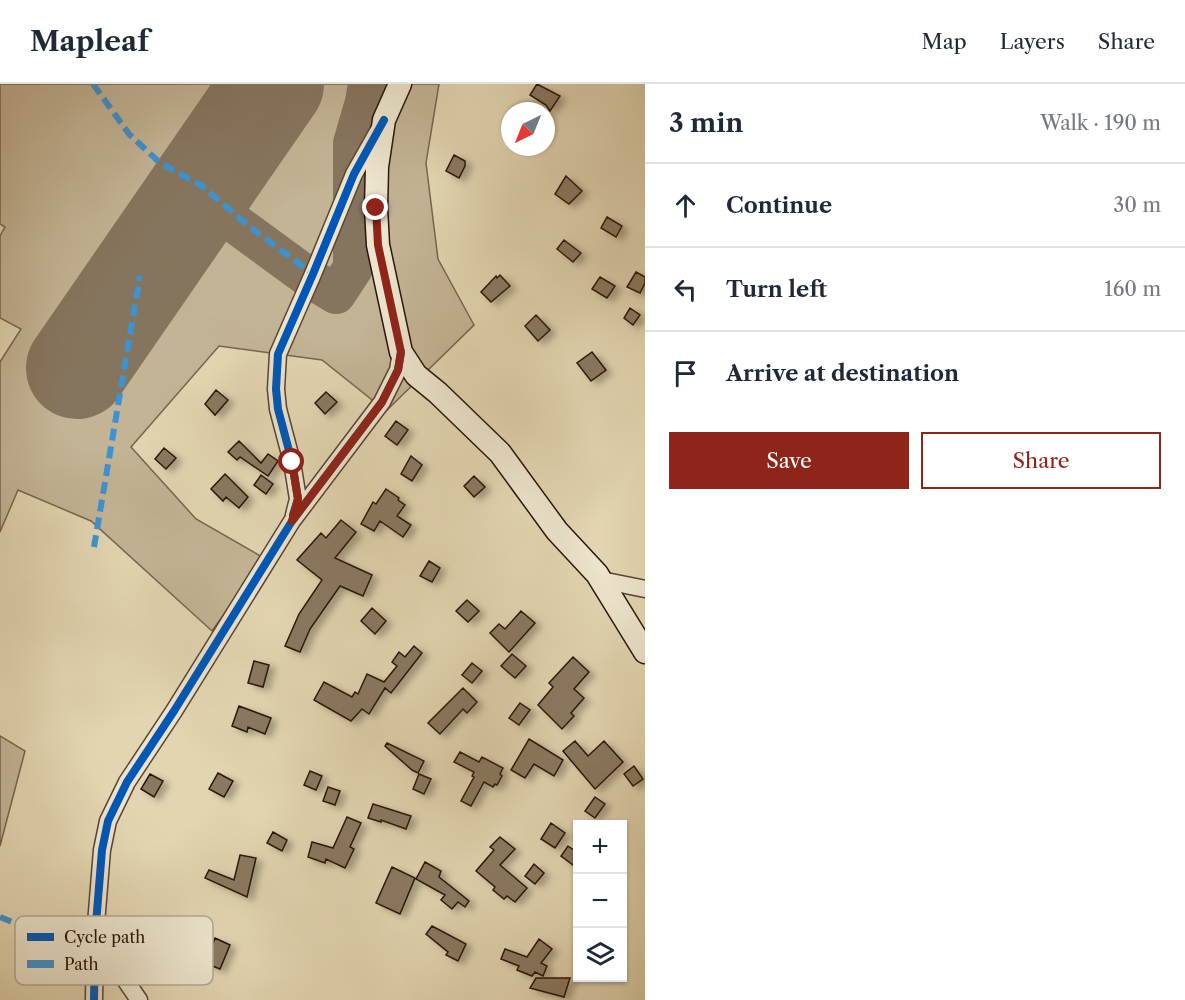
<!DOCTYPE html>
<html lang="en">
<head>
<meta charset="utf-8">
<style>
  :root { --surface:#fff; --page:#f2f2f3; --text:#1f2937; --muted:#747a83; --line:#e0e1e3; --accent:#8f2418 }
  body { margin:0; font-family:"Libre Caslon Text",serif; background:var(--page); color:var(--text) }
  .controls { position:absolute; right:18px; bottom:18px; display:grid; overflow:hidden; border-radius:0px; box-shadow:0 2px 4px #0004 }
  .controls button { width:54px; height:54px; display:grid; place-items:center; padding:0; border:0; border-bottom:2px solid var(--line); background:var(--surface); color:var(--text); font:30px sans-serif }
  .compass { position:absolute; left:501px; top:18px; width:54px; height:54px; border-radius:50%; background:var(--surface); box-shadow:0 2px 4px #0004; rotate:223deg }
  .stop { position:absolute; width:18px; height:18px; margin:-14px; border:4px solid #8f2418; border-radius:50%; background:#fff }
  .stop.end { background:#8f2418; border-color:#fff; box-shadow:0 2px 6px #0008 }
  .list { margin:0; padding:0; list-style:none }
  h2 { display:flex; justify-content:space-between; align-items:center; height:78px; margin:0; padding:0 24px; font-size:26px }
  h2 small { font-size:20px; font-weight:400; color:var(--muted) }
  .list li { display:grid; grid-template-columns:39px 1fr auto; gap:18px; align-items:center; box-sizing:border-box; height:84px; padding:0 24px; border-top:2px solid var(--line) }
  .list b { display:block; font-size:22px; white-space:nowrap }
  .list em { font-size:20px; font-style:normal; color:var(--muted) }
  .actions { display:flex; gap:12px; padding:18px 24px }
  .actions a { flex:1; padding:14px 0; border:2px solid var(--accent); border-radius:0px; text-align:center; font-size:21px; color:var(--accent) }
  .actions .main { background:var(--accent); color:#fff }
  .icon { flex:none; width:33px; height:33px; fill:none; stroke:currentColor; stroke-width:2; stroke-linecap:round; stroke-linejoin:round }
  .map { position:relative; flex:none; width:645px; height:916px; overflow:hidden }
  header { display:flex; align-items:center; gap:36px; box-sizing:border-box; height:84px; padding:0 30px; background:var(--surface); border-bottom:2px solid var(--line) }
  header strong { font-size:28px }
  nav { display:flex; gap:33px; margin-inline-start:auto; font-size:21px }
  main { display:flex }
  aside { flex:1; background:var(--surface) }
  .map>svg:first-child { display:block }
  .green { fill:#c3b495; stroke:#776450; stroke-width:1.5 }
  .lines { fill:none; stroke-linecap:round; stroke-linejoin:round }
  .taxiway { stroke:#86755e; stroke-width:40 }
  .runway { stroke:#86755e; stroke-width:102 }
  .building { fill:#8a7961; stroke:#2b150a; stroke-width:1.5; filter:url(#shadow) }
  .minor-casing { stroke:#594534; stroke-width:19 }
  .secondary-casing { stroke:#2b150a; stroke-width:25 }
  .minor { stroke:#ece4cc; stroke-width:16 }
  .secondary { stroke:#ece4cc; stroke-width:22 }
  .quiet { stroke:#3c93d2; stroke-width:6; stroke-dasharray:12 6; stroke-linecap:butt }
  .cycleway-casing { stroke:#ece4cc; stroke-width:11 }
  .cycleway { stroke:#0057b8; stroke-width:8 }
  .route { stroke:#8f2418; stroke-width:8 }
  .key { fill:#ece4cc; stroke:#b2a692; stroke-width:1.5 }
  .key-label { font-size:16px; fill:#2b150a }
</style>
</head>
<body>
<header>
<strong>Mapleaf</strong>
<nav><a>Map</a><a>Layers</a><a>Share</a></nav>
</header>
<main>
<div class="map">
<svg width="645" height="916" viewBox="0 0 645 916">
  <defs>
    <filter id="shadow"><feDropShadow dx="6" dy="3.5" stdDeviation="3" flood-color="#0004"/></filter>
  </defs>
  <rect width="100%" height="100%" fill="#e2d5b1"/>
  <filter id="stains"><feTurbulence type="fractalNoise" baseFrequency=".00333" numOctaves="4"/><feColorMatrix values="0 0 0 0 .2 0 0 0 0 .09 0 0 0 0 .02 0 0 0 .5 -.17"/></filter>
  <radialGradient id="worn" r=".72"><stop offset=".6" stop-color="#630" stop-opacity="0"/><stop offset="1" stop-color="#630" stop-opacity=".3"/></radialGradient>
  <path class="green" d="M0,0H439L426,79L438,175L474,241L386,327L322,276L219,262L131,363L196,435L264,474L212,547L91,437L18,406L0,448V278L21,245L0,234V152L5,143L0,140Z
    M0,652L25,667L0,762Z"/>
  <g class="lines">
    <path class="taxiway" d="M196,111L311,195L336,210L353,184V59L365,18L368,0"/>
    <path class="runway" d="M77,284L273,0"/>
  </g>
  <path class="building" d="M537,0L560,12L550,27L546,21L530,11Z
    M454,71L465,77V82L459,94L446,87Z
    M566,92L582,107L569,120L555,110Z
    M607,133L622,142L616,153L601,144Z
    M564,156L581,169L573,178L557,165Z
    M636,188L645,193V199L640,209L627,203Z
    M500,191L510,202L491,218L481,208L496,192L497,194Z
    M600,193L615,202L607,214L592,205Z
    M630,224L640,231L633,241L624,234Z
    M536,231L550,246L538,257L525,242Z
    M592,268L606,286L591,297L577,279Z
    M216,306L228,316L215,331L205,320Z
    M326,308L337,318L325,330L315,319Z
    M396,337L408,346L397,361L385,352Z
    M239,357L261,379L268,370L278,377L268,392L240,373L237,376L228,368Z
    M164,364L176,374L166,385L155,375Z
    M411,372L422,381L412,397L401,390Z
    M225,390L248,413L239,424L226,413L223,417L211,405Z
    M261,391L273,400L266,410L254,401Z
    M474,392L485,403L474,413L464,402Z
    M386,405L399,414L398,416L405,421L397,432L411,441L403,453L380,437L374,447L361,440L373,418L376,420Z
    M341,436L356,448L335,474L372,491L363,512L340,502L310,545L300,568L285,562L299,530L322,496L297,476L321,449L326,454Z
    M429,477L440,484L432,498L420,492Z
    M467,516L479,527L468,538L456,527Z
    M372,524L386,537L375,550L361,537Z
    M521,527L535,539L509,568L490,549L499,540L505,545Z
    M414,562L422,569L391,609L385,604L369,630L362,625L351,637L314,616L324,598L352,613L355,608L358,610L367,590L384,598L397,582L392,578L399,568L405,573Z
    M512,570L526,582L515,594L501,582Z
    M573,573L589,588L574,605L584,614L571,629L574,632L562,645L538,621L553,603L549,599Z
    M254,577L269,581L263,603L248,599Z
    M472,579L482,587L472,599L462,591Z
    M463,604L477,618L467,629L463,625L440,650L428,639Z
    M520,619L530,626L519,641L509,634Z
    M239,622L271,634L265,650L248,643L247,648L232,642Z
    M529,655L563,676L554,692L534,680L525,694L511,686Z
    M575,657L588,672L604,657L623,678L595,705L563,667Z
    M387,659L424,677L418,689L412,686L385,662Z
    M460,668L479,678L482,673L503,684L500,690L502,692L497,701L495,700L493,703L484,698L471,722L461,717L474,693L472,692L474,688L454,678Z
    M634,682L643,695L633,702L624,690Z
    M310,687L322,692L316,706L304,701Z
    M218,689L233,697L224,713L209,705Z
    M150,690L163,697L154,713L141,705Z
    M419,690L431,695L424,710L413,705Z
    M328,703L340,707L335,721L323,717Z
    M595,713L605,720L595,734L585,727Z
    M373,720L411,732L406,745L381,736V738L368,734Z
    M347,733L361,739L350,763L354,765L345,784L326,775L325,779L308,773L312,758L333,764Z
    M551,739L565,749L555,764L541,755Z
    M273,748L287,756L282,767L267,759Z
    M500,753L515,765L500,781L527,804L515,818L507,812L504,815L493,806L495,803L476,787L494,766L490,763Z
    M568,762L578,769V774L573,781L561,772Z
    M240,771L256,774L247,813L205,794L209,786L234,796Z
    M425,778L441,787L439,793L469,817L465,823L458,818L452,825L441,816L445,811L416,795Z
    M534,780L544,789L535,800L525,792Z
    M392,783L415,794L400,830L376,819Z
    M432,842L466,860L458,877L446,871L448,868L426,850Z
    M215,854L230,861L220,885L205,879Z
    M539,855L552,865L541,879L547,882L543,892L535,888L532,892L517,886L519,882L501,875L505,865L527,873Z
    M536,894H570L564,913L530,904Z"/>
  <g class="lines">
    <defs>
      <path id="minor" d="M294,431L298,415L292,378L278,325L276,305L278,270L313,190L354,90L380,44
        M601,496L645,505
        M95,852L139,916
        M94,916L95,852L102,766L108,737L127,698L174,627L292,437L382,318L398,286L401,268"/>
      <path id="secondary" d="M400,0L384,36L377,83L376,124L378,161L401,268L416,291L438,309L500,369L557,447L597,490L645,568"/>
    </defs>
    <use href="#minor" class="minor-casing"/>
    <use href="#secondary" class="secondary-casing"/>
    <use href="#minor" class="minor"/>
    <use href="#secondary" class="secondary"/>
    <path class="quiet" d="M93,0L129,50L159,78L202,102L250,143L313,190
      M94,463L140,192
      M0,833L15,839L57,850L95,852"/>
    <defs>
      <path id="cycleway" d="M293,431L298,415L292,378L278,325L276,305L278,270L313,190L354,90L384,36
        M94,916L95,852L102,766L108,737L127,698L174,627L292,437L382,318L398,286L401,268"/>
    </defs>
    <use href="#cycleway" class="cycleway-casing"/>
    <use href="#cycleway" class="cycleway"/>
  </g>
  <g class="lines">
    <path class="route" d="M292,378L298,415L292,437L382,318L398,286L401,268L378,161L376,124"/>
  </g>
  <rect x="15" y="832" width="198" height="69" rx="9" class="key"/>
  <rect x="27" y="849" width="27" height="8" fill="#0057b8"/>
  <rect x="27" y="876" width="27" height="8" fill="#3c93d2"/>
  <g class="key-label">
    <text x="64" y="859">Cycle path</text>
    <text x="64" y="886">Path</text>
  </g>
  <rect width="100%" height="100%" filter="url(#stains)"/>
  <rect width="100%" height="100%" fill="url(#worn)"/>
</svg>
<div class="controls">
<button>+</button>
<button>−</button>
<button><svg class="icon" aria-label="layers" viewBox="0 0 24 24"><path d="M12 4l9 5-9 5-9-5zM3 14l9 5 9-5"/></svg></button>
</div>
<svg class="compass" viewBox="-18 -18 36 36"><path d="M0-13l5 13h-10z" fill="#e53935"/><path d="M0 13l5-13h-10z" fill="#747a83"/></svg>
<div class="stop" style="left:292px;top:378px"></div>
<div class="stop end" style="left:376px;top:124px"></div>
</div>
<aside>
<h2>3 min<small>Walk · 190 m</small></h2>
<ul class="list">
<li><svg class="icon" aria-label="ahead" viewBox="0 0 24 24"><path d="M12 20V5M6 11l6-6 6 6"/></svg><div><b>Continue</b></div><em>30 m</em></li>
<li><svg class="icon" aria-label="left" viewBox="0 0 24 24"><path d="M17 20v-9H6M10 6l-5 5 5 5"/></svg><div><b>Turn left</b></div><em>160 m</em></li>
<li><svg class="icon" aria-label="arrive" viewBox="0 0 24 24"><path d="M6 21V4h12l-3 4 3 4H6"/></svg><div><b>Arrive at destination</b></div></li>
</ul>
<div class="actions"><a class="main">Save</a><a>Share</a></div>
</aside>
</main>
</body>
</html>
